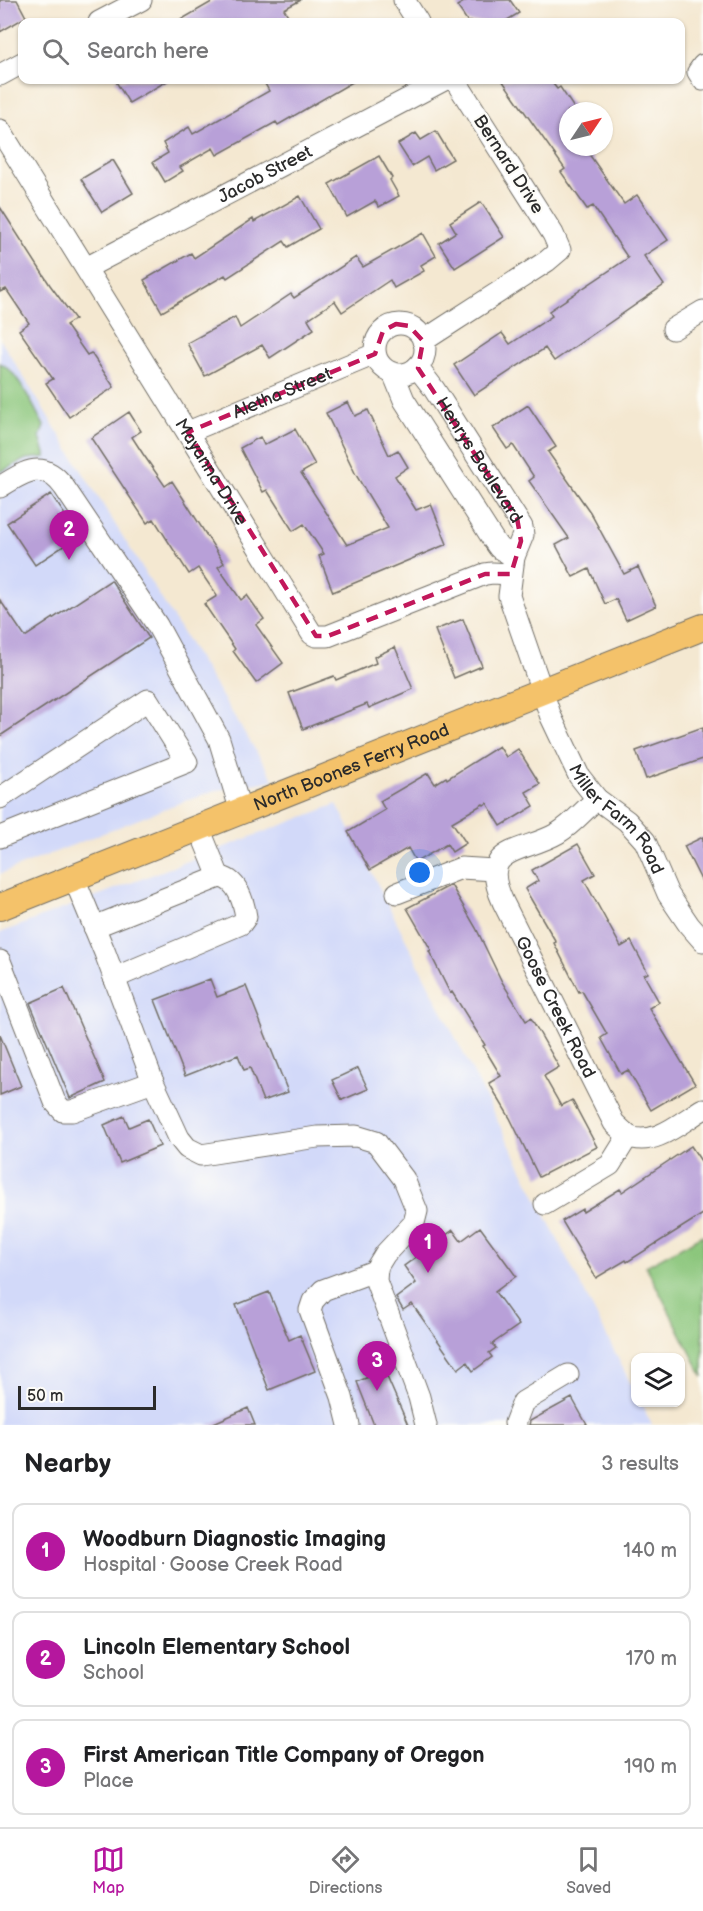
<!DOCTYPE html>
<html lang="en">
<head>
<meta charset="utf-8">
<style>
  :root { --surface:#fff; --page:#f6f6f6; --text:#202124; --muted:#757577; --line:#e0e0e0; --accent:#b5179e }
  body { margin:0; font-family:"Balsamiq Sans",sans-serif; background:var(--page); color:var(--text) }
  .controls { position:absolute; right:18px; bottom:18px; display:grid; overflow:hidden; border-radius:12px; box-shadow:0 2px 4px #0004 }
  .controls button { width:54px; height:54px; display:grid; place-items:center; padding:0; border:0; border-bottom:2px solid var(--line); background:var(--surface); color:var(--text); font:30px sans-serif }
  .compass { position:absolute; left:559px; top:102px; width:54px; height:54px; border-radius:50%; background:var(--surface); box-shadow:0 2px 4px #0004; rotate:55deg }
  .scale { position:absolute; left:18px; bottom:15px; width:138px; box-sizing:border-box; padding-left:6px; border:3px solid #2b2b2b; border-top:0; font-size:16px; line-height:21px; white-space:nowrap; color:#2b2b2b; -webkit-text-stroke:4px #fdfcf7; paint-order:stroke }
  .you { position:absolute; left:420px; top:873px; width:21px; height:21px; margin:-15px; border:4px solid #fff; border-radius:50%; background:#1a73e8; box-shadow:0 0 0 9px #1a73e833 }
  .badge { display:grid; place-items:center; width:39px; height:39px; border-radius:50%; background:var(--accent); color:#fff; font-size:20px; font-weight:700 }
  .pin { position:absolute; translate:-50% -50px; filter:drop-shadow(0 2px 3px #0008) }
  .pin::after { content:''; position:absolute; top:32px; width:21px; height:18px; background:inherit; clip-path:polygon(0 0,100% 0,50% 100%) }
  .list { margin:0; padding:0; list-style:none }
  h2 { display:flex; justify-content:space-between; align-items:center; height:78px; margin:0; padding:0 24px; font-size:26px }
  h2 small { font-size:20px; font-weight:400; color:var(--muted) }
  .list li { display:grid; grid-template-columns:39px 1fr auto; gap:18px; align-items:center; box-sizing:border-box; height:96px; margin:0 12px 12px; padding:0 12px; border:2px solid var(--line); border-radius:12px }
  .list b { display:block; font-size:22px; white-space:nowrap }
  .list p { margin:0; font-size:20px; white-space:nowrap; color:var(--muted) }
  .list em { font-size:20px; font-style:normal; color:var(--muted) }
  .icon { flex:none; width:33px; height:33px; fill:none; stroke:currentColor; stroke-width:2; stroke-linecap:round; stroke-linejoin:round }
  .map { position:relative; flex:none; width:703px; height:1425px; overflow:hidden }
  .search { position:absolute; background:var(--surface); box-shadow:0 2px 4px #0004; left:18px; right:18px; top:18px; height:66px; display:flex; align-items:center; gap:15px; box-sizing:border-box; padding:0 21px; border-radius:12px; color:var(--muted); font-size:22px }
  .sheet { height:402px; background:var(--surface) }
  nav { display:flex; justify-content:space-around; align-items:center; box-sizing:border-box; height:84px; border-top:2px solid var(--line); background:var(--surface); font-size:16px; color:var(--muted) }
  nav a { display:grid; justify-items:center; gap:3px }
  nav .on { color:var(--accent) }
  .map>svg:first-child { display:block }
  .built { fill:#d2d9f9 }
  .green { fill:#8bc67b; stroke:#5b7853; stroke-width:1.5 }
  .building { fill:#b8a0d8 }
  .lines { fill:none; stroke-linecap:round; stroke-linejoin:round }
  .minor-casing { stroke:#716d65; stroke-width:23 }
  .major-casing { stroke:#716d65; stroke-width:28 }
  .minor { stroke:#fff; stroke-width:21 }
  .major { stroke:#f4c26a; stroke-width:26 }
  .marked { fill:none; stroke:#c2185b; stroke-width:4.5; stroke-dasharray:12 8; stroke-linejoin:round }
  .labels { text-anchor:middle; stroke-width:4.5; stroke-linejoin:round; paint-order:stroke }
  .street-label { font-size:18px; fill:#2b2b2b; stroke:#fdfcf7 }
</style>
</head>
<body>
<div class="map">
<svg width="703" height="1425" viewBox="0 0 703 1425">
  <rect width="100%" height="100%" fill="#fdfcf7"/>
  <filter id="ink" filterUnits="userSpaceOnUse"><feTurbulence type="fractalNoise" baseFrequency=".0167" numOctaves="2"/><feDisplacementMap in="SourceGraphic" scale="12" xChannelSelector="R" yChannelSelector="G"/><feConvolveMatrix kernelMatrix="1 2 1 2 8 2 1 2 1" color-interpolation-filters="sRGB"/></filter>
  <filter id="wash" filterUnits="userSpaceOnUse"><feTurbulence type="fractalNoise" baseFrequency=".008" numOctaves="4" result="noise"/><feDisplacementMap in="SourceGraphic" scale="24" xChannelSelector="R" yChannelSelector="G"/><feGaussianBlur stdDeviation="1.35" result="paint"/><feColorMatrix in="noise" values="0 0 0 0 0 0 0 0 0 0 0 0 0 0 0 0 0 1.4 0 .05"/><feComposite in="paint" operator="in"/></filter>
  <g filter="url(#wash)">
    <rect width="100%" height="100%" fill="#f4e8d1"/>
    <path class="built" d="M0,339L274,780L214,791L187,800L0,874Z
      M337,804L635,1392L636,1402L641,1403L652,1425H0V933Z"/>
    <path class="green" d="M0,363C18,371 34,408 44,426L40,437L46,457L26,459L0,472Z
      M703,1235V1377L646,1266Z"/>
    <g id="blocks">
      <path class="building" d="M0,0H17L26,17L0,32Z
        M215,0H301L284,9L289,17L281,22H177Z
        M467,0H510L519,13L504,22H468L457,6Z
        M115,80H169L129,103Z
        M263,80H356L278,125L276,122L217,155L213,148L180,167L183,171L165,182L153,162L168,153L163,143L189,127L193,134L269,91Z
        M502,80H550L557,89L560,87L576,111H568V147H584L624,204L637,195L668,240L644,256L664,285L554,361L545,348L474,395L454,365L502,333L510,344L552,316L549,311L628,258L593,206L587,209L561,172L565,169Z
        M436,131L453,159L434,170L427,157L412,166L398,144L416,133L421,140Z
        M379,156L392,178L390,180L399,196L379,207L375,201L347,217L329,184Z
        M113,160L133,193L102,212L81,179Z
        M300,196L319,229L288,247L284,241L227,278L225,275L162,312L144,280L191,253L194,258L253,219L254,222Z
        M481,202L504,237L455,268L439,243L456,232L450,222Z
        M0,207L50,285L75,319L66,325L87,355L91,353L114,387L69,417L46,383L53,379L19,330L29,323L6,289L0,292Z
        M423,233L436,256L421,265L424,271L394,288L390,280L342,312L335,301L308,319L314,329L270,358L262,345L205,376L187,343L235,317L240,328L291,294L294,298L356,257L363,267Z
        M348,402L355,416L368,410L389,455L398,450L408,467L395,476L416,510L431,504L447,544L333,592L319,556L324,554L304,524L293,531L267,490L263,492L240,448L260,437L264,445L295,429L315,465L301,473L347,545L388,528L356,475L326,413Z
        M528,405L556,447L548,452L590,512L624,574L638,567L656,606L626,620L616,599L605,604L589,569L573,577L556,545L569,538L529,481L534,477L513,445L507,449L493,428Z
        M129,412L141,431L132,437L143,454L165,486L172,481L183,498L224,563L218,567L241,600L247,595L264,619L256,625L283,663L256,683L233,651L235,649L204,604L217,596L198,568L189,574L154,519L147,523L91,438Z
        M51,494L79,536L35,565L7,523Z
        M111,580L149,638L0,736V600L25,637Z
        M463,619L482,666L454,678L435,630Z
        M395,647L413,689L369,708L367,704L303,729L289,693L334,676L336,680L376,663L374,657Z
        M703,727V759L646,779L636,751Z
        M499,746L506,757L518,749L540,784L526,792L534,806L501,826L487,803L484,805L483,804L452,822L466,843L452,852L447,844L416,862L408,848L370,870L348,832L385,810L380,801L428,773L435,784L446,777L447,779Z
        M703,837V884L684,846Z
        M578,844L595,874L584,880L621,947L631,941L648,973L644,975L659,1002L649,1008L695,1084L651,1110L628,1070L621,1074L601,1038L607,1034L582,991L579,992L554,943L556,942L525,889L538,881L532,870Z
        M451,885L476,928L502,982L526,1021L531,1018L559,1067L544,1076L561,1106L572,1100L597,1147L539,1177L510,1118L489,1083L501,1076L483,1046L485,1045L452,992L450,993L429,951L431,950L407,908Z
        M210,979L217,997L246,986L288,1092L263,1101L250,1068L244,1070L238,1055L185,1076L155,1000Z
        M64,988L105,1082L70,1098L30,1003Z
        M0,1035L21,1086L0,1095Z
        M358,1068L368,1089L342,1100L332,1080Z
        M124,1116L129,1127L148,1119L160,1146L120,1163L104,1125Z
        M691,1146L703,1164V1214L627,1262L626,1260L596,1278L562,1221L582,1209L583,1212L620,1189L622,1192Z
        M480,1227L516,1276L495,1292L519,1325L492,1344L496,1348L489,1353L492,1357L473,1371L467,1362L458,1369L412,1304L403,1310L396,1298L416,1283L404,1266L453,1230L461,1241Z
        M269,1292L289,1340L300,1335L315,1371L269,1390L236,1305Z
        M384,1370L408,1425H374L357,1382Z
        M572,1398L587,1425H529L530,1421Z
        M248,1408L255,1425H209Z"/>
    </g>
  </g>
  <g filter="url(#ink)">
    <use href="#blocks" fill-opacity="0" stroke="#716d65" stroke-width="1.5"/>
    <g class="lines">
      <defs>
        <g id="minor">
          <path d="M404,0L418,22"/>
          <path d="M99,22L141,0"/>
          <path d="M703,65L698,72L703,80"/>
          <path d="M0,75L22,63"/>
          <path id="s1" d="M0,130L312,634L316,636H328L485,574L492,573L511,574"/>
          <path id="s2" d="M86,268L444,80"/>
          <circle cx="400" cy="349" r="25"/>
          <path d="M673,329L703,311"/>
          <path d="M423,341L547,261L560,250L553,234L455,80"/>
          <path id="s3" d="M417,367L434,389L522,527L523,535L514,557L509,596L551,717L579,776L597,799L627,821L645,841L668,894L689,925L703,941"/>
          <path d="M393,373L404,400L494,541L499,548L514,557"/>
          <path id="s4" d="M188,432L375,354"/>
          <path d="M0,487C24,472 43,458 64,487L157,625L219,739L241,812"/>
          <path d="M0,798L148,700L187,762L0,837"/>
          <path id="s5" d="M597,799C584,810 572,825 558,833C522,854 477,845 503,902L614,1123L628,1136"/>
          <path d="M199,828L219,877"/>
          <path d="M397,893L461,868L494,870"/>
          <path d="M94,927L219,877C237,878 244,903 246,917L241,924L114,978"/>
          <path d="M0,961L55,1102L63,1111H72L153,1082L105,953L74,878"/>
          <path d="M153,1082L179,1138L187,1148L201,1155L317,1137L356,1136L376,1142L404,1179L417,1211L414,1223L385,1254L377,1267L376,1281L419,1397L426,1425"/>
          <path d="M545,1204L610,1165L628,1136C653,1148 681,1122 703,1109"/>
          <path d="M349,1425L342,1397L310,1310L313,1301L323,1290L377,1270"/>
          <path d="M516,1425L515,1423L523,1402L568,1375"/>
        </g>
        <g id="major">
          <path id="s6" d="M0,907L703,627"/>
        </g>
      </defs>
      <use href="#minor" class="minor-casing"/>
      <use href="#major" class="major-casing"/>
      <use href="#minor" class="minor"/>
      <use href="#major" class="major"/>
    </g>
  </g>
  <path class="marked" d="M396,324L409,326L423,341L418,368L517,518L521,541L511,574H485L328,636H316L188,432L375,354L383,331Z"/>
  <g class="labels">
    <g class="street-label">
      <text transform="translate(509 164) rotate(57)" y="6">Bernard Drive</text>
      <text dy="6" stroke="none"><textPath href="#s2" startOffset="202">Jacob Street</textPath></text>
      <text dy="6" stroke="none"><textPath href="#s4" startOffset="102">Aletha Street</textPath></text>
      <text dy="6" stroke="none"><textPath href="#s3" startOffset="112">Henrys Boulevard</textPath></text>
      <text dy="6" stroke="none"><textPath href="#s1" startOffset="402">Mayanna Drive</textPath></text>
      <text dy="6" stroke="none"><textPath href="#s6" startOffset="378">North Boones Ferry Road</textPath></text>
      <text dy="6" stroke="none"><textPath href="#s3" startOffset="514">Miller Farm Road</textPath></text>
      <text dy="6" stroke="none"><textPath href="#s5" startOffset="278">Goose Creek Road</textPath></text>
    </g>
  </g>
</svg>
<div class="controls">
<button><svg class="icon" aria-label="layers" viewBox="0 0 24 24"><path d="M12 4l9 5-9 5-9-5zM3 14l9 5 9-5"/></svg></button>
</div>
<svg class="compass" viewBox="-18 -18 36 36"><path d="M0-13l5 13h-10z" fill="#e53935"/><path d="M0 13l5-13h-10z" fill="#757577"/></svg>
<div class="scale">50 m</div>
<div class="you"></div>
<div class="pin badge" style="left:428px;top:1273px">1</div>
<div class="pin badge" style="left:69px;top:560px">2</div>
<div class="pin badge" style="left:377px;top:1391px">3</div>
<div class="search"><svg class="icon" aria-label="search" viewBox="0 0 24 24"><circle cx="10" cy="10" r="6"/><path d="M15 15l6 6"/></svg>Search here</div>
</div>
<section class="sheet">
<h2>Nearby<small>3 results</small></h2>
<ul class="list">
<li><span class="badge">1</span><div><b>Woodburn Diagnostic Imaging</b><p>Hospital · Goose Creek Road</p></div><em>140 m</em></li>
<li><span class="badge">2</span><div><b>Lincoln Elementary School</b><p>School</p></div><em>170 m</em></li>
<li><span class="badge">3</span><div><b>First American Title Company of Oregon</b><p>Place</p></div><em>190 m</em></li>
</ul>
</section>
<nav>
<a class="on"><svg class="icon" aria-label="map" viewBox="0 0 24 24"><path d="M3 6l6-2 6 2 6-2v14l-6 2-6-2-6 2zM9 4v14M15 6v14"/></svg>Map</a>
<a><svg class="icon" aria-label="directions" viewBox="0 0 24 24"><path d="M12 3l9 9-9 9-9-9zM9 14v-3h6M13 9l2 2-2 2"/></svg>Directions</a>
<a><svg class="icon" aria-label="saved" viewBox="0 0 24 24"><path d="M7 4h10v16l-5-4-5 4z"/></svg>Saved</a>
</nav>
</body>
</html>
